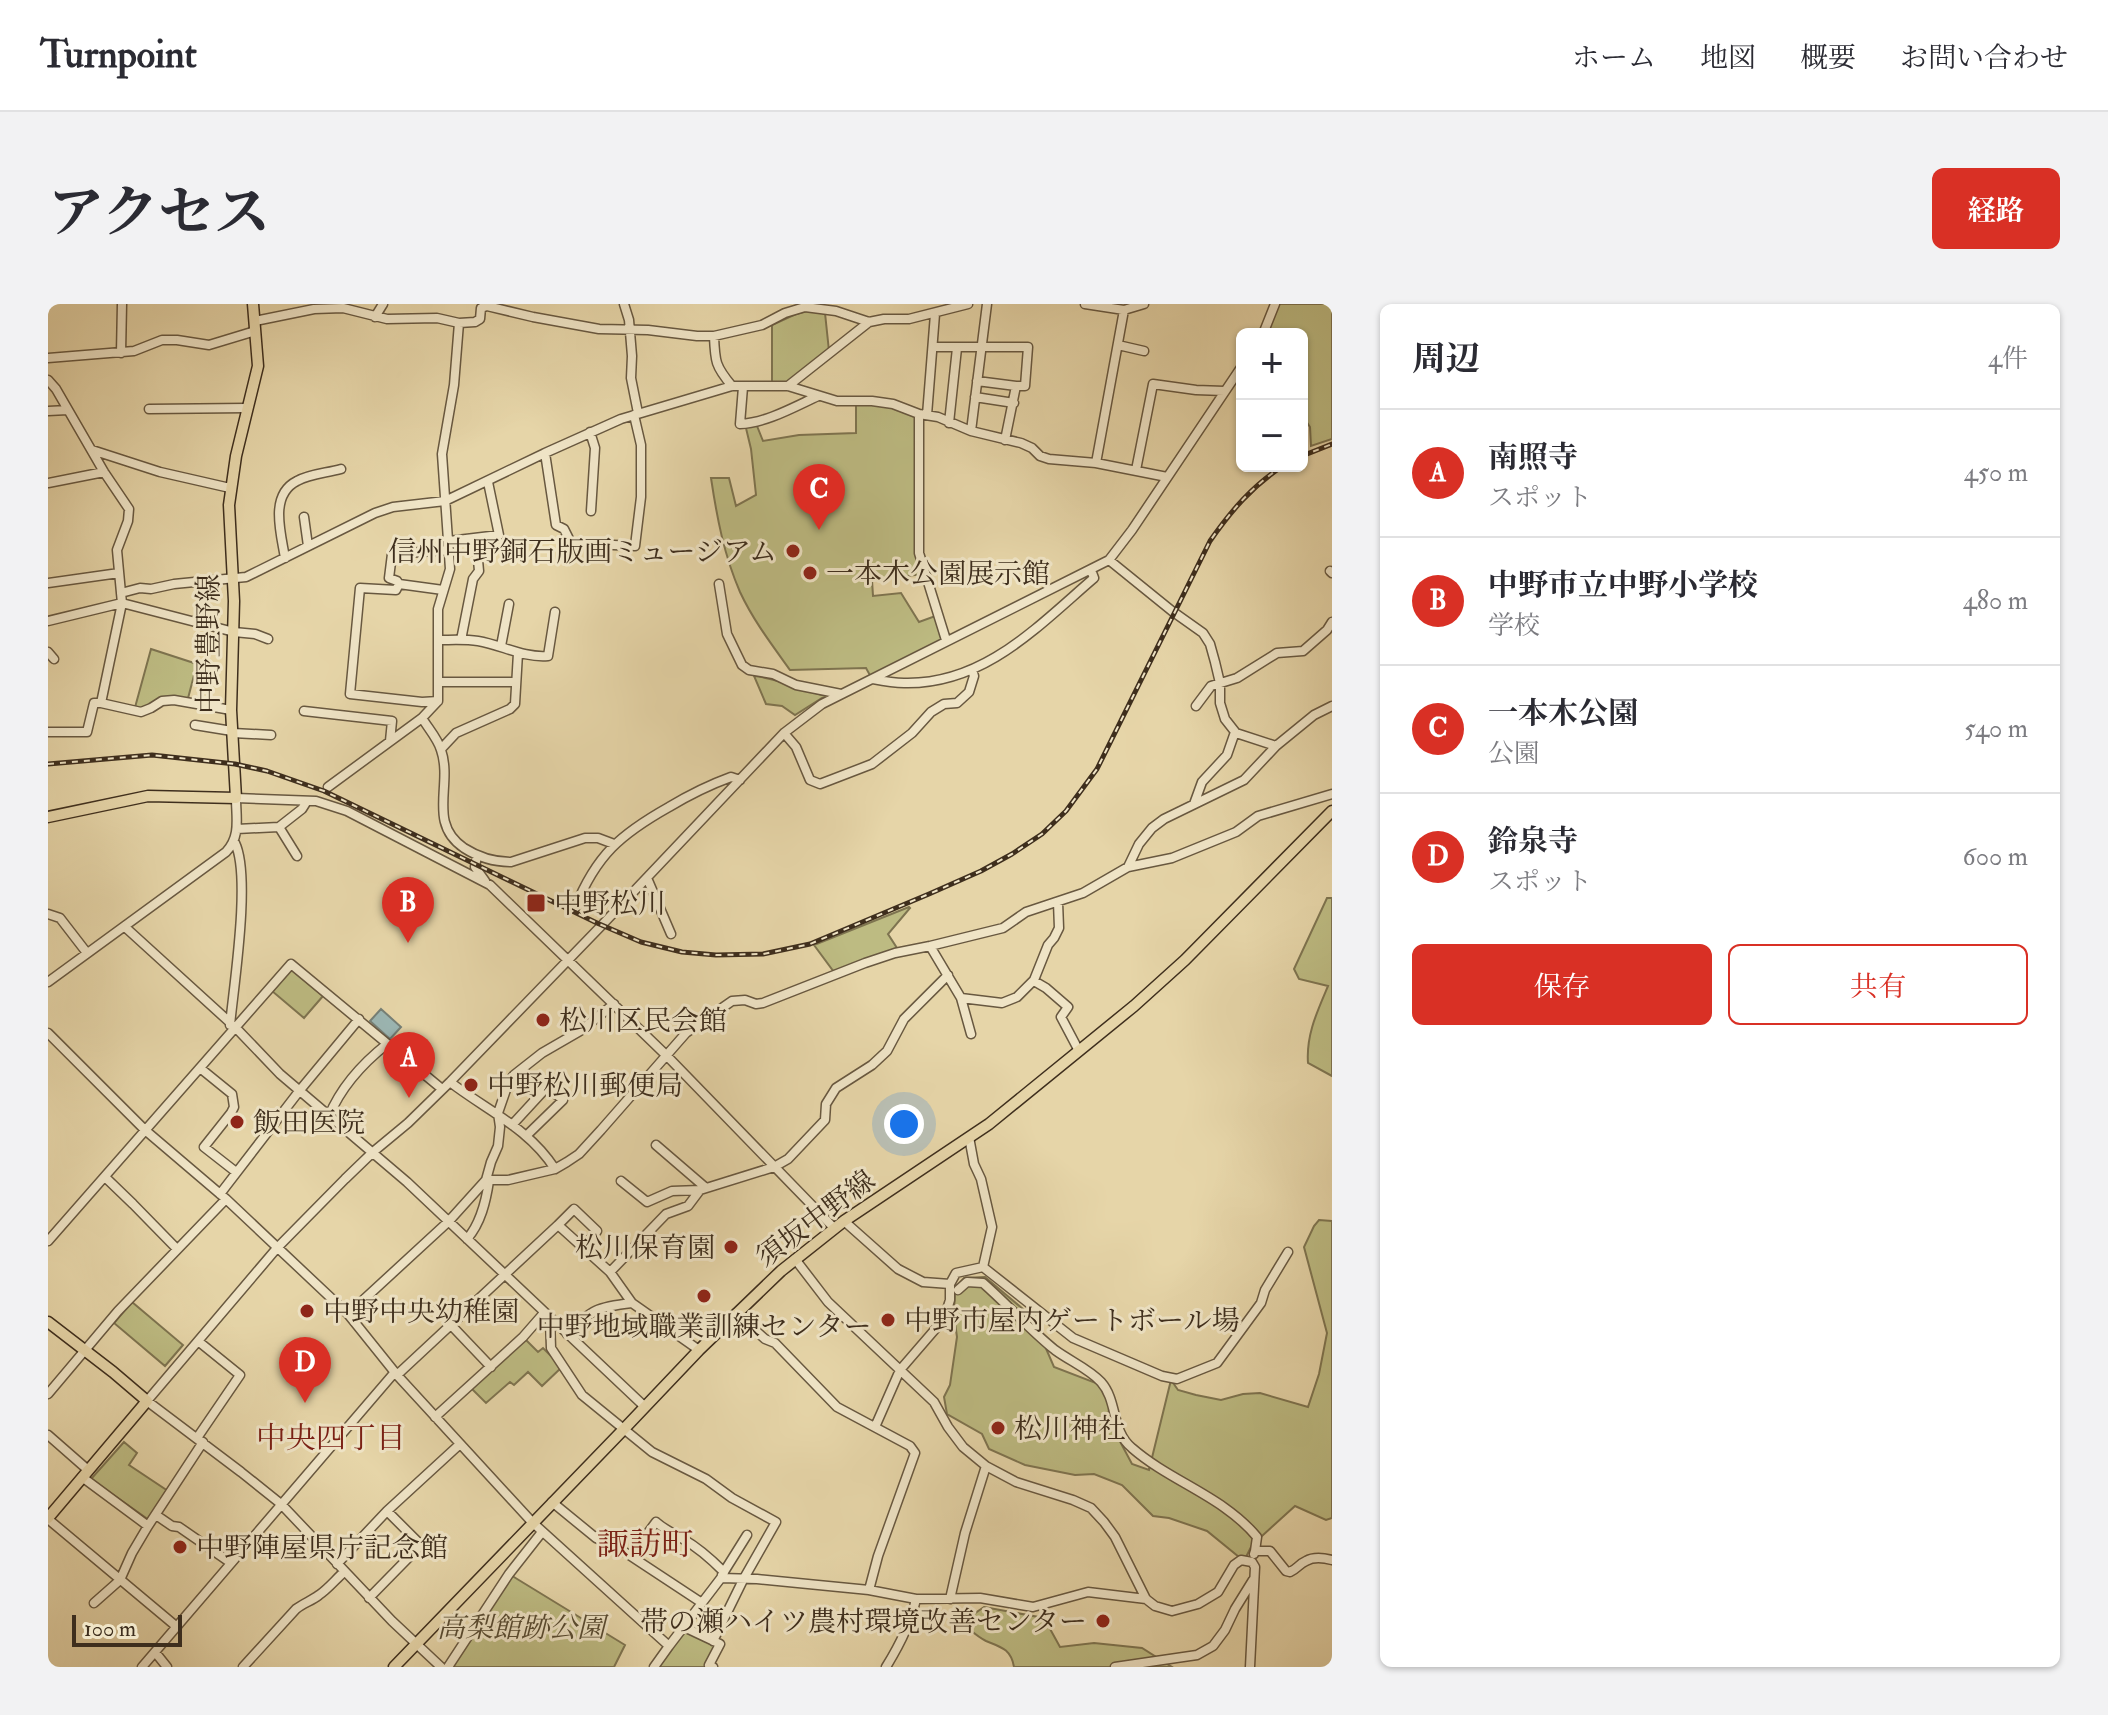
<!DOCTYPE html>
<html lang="ja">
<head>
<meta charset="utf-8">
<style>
  :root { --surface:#fff; --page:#f2f2f3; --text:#2b2b33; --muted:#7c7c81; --line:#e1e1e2; --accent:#d93025 }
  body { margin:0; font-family:"IM FELL Double Pica","Noto Serif JP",serif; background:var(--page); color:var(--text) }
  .controls { position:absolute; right:24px; top:24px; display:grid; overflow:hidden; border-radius:12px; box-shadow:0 2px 6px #0004 }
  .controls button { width:72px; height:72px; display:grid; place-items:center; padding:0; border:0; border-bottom:2px solid var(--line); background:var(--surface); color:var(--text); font:40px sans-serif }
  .scale { position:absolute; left:24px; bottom:20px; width:110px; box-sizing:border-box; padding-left:8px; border:4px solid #3e2e1d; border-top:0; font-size:22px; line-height:28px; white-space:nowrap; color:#3e2e1d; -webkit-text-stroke:6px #efe4c6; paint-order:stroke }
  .you { position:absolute; left:856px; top:820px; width:28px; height:28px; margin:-20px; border:6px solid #fff; border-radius:50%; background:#1a73e8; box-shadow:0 0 0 12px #1a73e833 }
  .badge { display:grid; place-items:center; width:52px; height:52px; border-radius:50%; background:var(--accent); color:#fff; font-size:26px; font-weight:700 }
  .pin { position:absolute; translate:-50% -66px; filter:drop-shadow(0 2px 4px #0008) }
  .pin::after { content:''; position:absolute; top:42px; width:28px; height:24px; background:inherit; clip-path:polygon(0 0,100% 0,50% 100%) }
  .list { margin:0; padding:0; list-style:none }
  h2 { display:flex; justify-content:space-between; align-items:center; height:104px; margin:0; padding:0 32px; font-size:34px }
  h2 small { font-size:26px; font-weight:400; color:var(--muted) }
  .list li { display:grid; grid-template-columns:52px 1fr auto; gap:24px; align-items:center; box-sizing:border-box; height:128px; padding:0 32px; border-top:2px solid var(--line) }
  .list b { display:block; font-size:30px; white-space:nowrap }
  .list p { margin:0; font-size:26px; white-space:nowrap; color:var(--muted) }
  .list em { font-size:26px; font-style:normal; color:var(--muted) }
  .actions { display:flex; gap:16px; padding:24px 32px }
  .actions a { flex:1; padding:18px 0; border:2px solid var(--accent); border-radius:12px; text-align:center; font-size:28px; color:var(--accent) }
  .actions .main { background:var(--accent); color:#fff }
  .map { position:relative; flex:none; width:1284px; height:1363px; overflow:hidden; border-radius:12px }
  header { display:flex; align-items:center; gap:48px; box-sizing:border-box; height:112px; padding:0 40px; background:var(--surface); border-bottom:2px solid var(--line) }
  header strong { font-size:38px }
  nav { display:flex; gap:44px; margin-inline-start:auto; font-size:28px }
  .intro { display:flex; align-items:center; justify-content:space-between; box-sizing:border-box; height:192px; padding:0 48px }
  h1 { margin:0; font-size:56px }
  .button { padding:20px 36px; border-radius:12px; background:var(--accent); color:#fff; font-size:28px; font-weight:700 }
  main { display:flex; gap:48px; padding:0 48px }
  aside { flex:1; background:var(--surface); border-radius:12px; box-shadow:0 2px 6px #0004 }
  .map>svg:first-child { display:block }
  .green { fill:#bdbb82; stroke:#7e7450; stroke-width:2 }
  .water { fill:#9bb6b3; stroke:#768077; stroke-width:2 }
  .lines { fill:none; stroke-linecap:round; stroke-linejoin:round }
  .minor-casing { stroke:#685840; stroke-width:11 }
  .major-casing { stroke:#3e2e1d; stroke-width:13 }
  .minor { stroke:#efe4c6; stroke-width:8 }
  .major { stroke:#e6d5a8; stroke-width:10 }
  .rail-casing { stroke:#3e2e1d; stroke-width:5 }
  .rail { stroke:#efe4c6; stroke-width:2; stroke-dasharray:6; stroke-linecap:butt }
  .poi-dot { fill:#8f2418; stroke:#efe4c6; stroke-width:3 }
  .labels { text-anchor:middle; stroke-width:6; stroke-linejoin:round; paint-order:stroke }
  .poi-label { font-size:28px; fill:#3e2e1d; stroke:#efe4c6; text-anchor:start }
  .street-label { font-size:28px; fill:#3e2e1d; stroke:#efe4c6 }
  .park-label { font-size:28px; font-style:italic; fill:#574a31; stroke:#efe4c6 }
  .neighbourhood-label { font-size:30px; fill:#7a1f14; stroke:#efe4c6 }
  .quarter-label { font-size:32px; fill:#7a1f14; stroke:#efe4c6 }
</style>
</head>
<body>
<header>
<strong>Turnpoint</strong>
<nav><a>ホーム</a><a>地図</a><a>概要</a><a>お問い合わせ</a></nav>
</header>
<div class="intro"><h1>アクセス</h1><a class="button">経路</a></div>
<main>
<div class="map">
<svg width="1284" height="1363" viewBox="0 0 1284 1363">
  <rect width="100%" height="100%" fill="#e6d5a8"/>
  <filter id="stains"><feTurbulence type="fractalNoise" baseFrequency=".0025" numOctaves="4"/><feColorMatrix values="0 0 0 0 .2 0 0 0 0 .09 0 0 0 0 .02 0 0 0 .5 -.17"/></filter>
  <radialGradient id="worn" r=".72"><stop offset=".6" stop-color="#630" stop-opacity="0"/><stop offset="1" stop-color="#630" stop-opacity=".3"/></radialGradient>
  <path class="green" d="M1227,0H1284V135L1263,142L1262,123L1254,111V30H1215Z
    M763,6L777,9L781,47L737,81H724V21L748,10Z
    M824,97L871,110L870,237L877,270L824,276L825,292L853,289L871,318L890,311L898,336L824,375L818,364L742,366C724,341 705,316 692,288C676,251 669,214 663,174H681L688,202L708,191L703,145L697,120L707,117L715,137L751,131L808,129V98Z
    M103,345L149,360L139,398L126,396L86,407Z
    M706,372C730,374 754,386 777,392L747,411L734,402L718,400Z
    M1279,594H1284V772L1260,759C1258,731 1269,708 1280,682L1251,675L1246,665Z
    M861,603L862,604L840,630L849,644L786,668L766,641Z
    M243,665L275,692L256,714L224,687Z
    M1271,916L1284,917V1214L1278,1216L1247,1202L1204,1241L1198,1253H1191L1159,1227L1121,1214L1105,1212L1074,1181L1046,1170L1027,1171L977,1161L941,1145L934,1130L899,1110L896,1093L902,1081L909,1033L906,1012L907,984L916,974L937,973L982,1011L993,1033L1006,1063L1048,1079L1062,1092L1060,1115L1084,1160L1101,1166L1123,1076L1130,1086L1148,1091L1173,1096L1195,1090L1212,1089L1260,1103L1271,1070L1279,1029L1256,943L1266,922Z
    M84,998L135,1041L117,1062L66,1019Z
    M475,1033L490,1048L495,1044L514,1063L494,1082L480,1068L466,1081L462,1078L438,1099L422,1083Z
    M76,1138L89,1149L81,1161L120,1187L101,1216L43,1175Z
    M461,1270L577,1341L566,1363H400Z
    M936,1303L996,1314L1012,1343L1046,1339L1094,1344L1124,1363H966C963,1345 953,1343 938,1337C932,1334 927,1330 921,1325L926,1310Z
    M636,1323L672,1340L660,1363H606Z"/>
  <path class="water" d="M333,705L353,723L342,735L322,717Z
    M361,730L382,747L372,758L351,741Z"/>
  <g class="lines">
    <defs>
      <path id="minor" d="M576,0L581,16L584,52L583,74L590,109
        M1037,0L1076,6L1096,0
        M327,13L335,0
        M207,17L266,5L295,4L339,15L389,14L411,19L427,18L432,15L433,4L439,2L485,13L551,25L600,26L649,32H666L714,21L737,9L757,3L788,7L821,18L836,15H861L920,0
        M1215,30L1227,0
        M666,32C667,57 667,62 684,82
        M1070,41L1096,47
        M886,43H980L977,82H968L957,136
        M73,49L74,0
        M0,54L86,47L114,36H129L161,41L207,27
        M0,76L8,85L56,168L81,205L80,217L69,246L73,289
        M929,77L968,82
        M740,82L821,18
        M695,83L692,120C718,119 746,103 770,92
        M927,93L966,99
        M101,105L199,104
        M0,107L20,106
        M871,110V249L898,336
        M879,111L887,10
        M901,119L909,44
        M923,127L939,0
        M542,128L547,144L543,207
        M44,146L112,168L182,184
        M497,149L508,221L516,225L523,239L587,242L593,193V141L586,111
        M1048,159L1076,6
        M1088,166L1105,80L1148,86L1176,87
        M0,179L56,168
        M256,213L260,242
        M401,237L451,231L440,178
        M237,254C233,229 221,191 249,177C261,170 279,169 293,165
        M1061,256L1124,307L1155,329L1162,340L1167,358L1172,379V399L1177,415L1188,429L1228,442
        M1282,267L1284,269
        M0,279L71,269
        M351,280L349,277L341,274L344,250L401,246
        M671,280L679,330L694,361L701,366L725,370L748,381L793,390
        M0,317L74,299L73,289L92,284L103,285L126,280L198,273L327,209L345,203L397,197L497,149L573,115L684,82H740L789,97H824L845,100L871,110L890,113L923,127L973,139L984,144L992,152L1001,155L1048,159L1119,173
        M391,336C403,336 417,335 430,337C454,341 475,354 500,352L507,308
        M413,336L425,275L431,267L428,234
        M453,342L461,300
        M0,348L6,355
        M825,375C835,377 846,379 856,379C936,381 990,322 1046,274L1043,266
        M392,378H468
        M390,397L374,398L302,390L312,284L348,286L351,280L395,286
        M53,399L93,408L103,404L114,397L126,396L183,406
        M1148,402L1163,382L1189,374L1229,349L1255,347L1279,326L1284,318
        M256,407L344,417L342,437
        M374,414C380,424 390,435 393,446C405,481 379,519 416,544C430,553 446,558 463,558L537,534H550L566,540
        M147,421L184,427
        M0,428H39L46,399H53L74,299L186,328L207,330L220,335
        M185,429L223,431
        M736,429L748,443L762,476L772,480L824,460L864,429L883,408L896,400L909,399L921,388L926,372L924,366
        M393,445L408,429L462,405L467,400L470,349
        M280,483L374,414L390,397V305L402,265L394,150L406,81L411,19
        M1146,500L1154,478L1179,451L1187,428
        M189,525L231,523
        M429,551L427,563L437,577
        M249,552L231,523L254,505L259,497
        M1080,563L1091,540L1104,524L1116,515L1196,476L1228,442L1266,411L1284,402
        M599,574L623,630
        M527,604C548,551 573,530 621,503C641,491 661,481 683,473L692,476
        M0,610L12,614L39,649
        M77,623L188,724L232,770L359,878L596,1102
        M882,642L913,694L923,730
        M986,677L998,684L1020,703L1013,713L1031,747
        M0,678L178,548C193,532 188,514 188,494L268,497L299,507L442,581L619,752L786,924
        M913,694L954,699L969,693L986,676L1000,641L1006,634L1011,624L1010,598
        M182,721C186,680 203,572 187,539
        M0,729L97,826L178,895L300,1010L349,1071L484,1218L621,1342L673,1274L709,1275L821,1286L868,1295L932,1294L985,1303L1040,1288L1098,1295
        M152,764L184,790L186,803L183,809L156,843L188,868
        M402,778C438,806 481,824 507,865
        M281,812C293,783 315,759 339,740
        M464,821L499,783L515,796L478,832
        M608,841L658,884
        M57,873L85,900L129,945
        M438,876L443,858L450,842L452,823L450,809L461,777L466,771L494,749L532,727L566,700
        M573,877L599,898L624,887L652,886L726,863L740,855L777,816L778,800L788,784L824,761L839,747L856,715L900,671
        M172,890L252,786L311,715
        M796,917L850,965L875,978L902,980
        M510,921L526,905L549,927L535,944
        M419,935C433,919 438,897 441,877
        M0,937L243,660L394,785
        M747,955L780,998L886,1098L900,1123L915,1143L938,1162L968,1178L1025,1196L1043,1204L1056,1218L1067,1233L1098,1295L1107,1302L1124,1307L1150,1300L1170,1288L1186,1261L1193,1256L1204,1258L1207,1263L1202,1363
        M935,963L1025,1034L1114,1072L1129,1075L1169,1059L1213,999L1217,986L1240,948
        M562,968L618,910L640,902L652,886
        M910,986L919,978L935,979C960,1001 982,1026 1007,1046C1022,1057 1041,1065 1053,1078C1070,1097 1063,1127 1084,1144C1123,1178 1175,1192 1209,1233L1207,1247
        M688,1009L717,1035L727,1039L789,1103L862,1142L867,1149L830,1252L821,1286
        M300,1010L401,917L438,876H460L507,865L519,858L531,850L553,826L638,729L684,697L697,696L708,700L715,699L817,659L847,649L882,642L955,624L978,608L1035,589L1080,563L1124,554L1188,528L1210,512L1284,490
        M502,1015L503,1044L534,1091L604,1148L658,1175L684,1194L728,1218L695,1276L665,1337
        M403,1021L443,1063
        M519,1030C544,1005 549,1003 584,999L651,1046
        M349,1071L510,921L562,968L584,999
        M0,1090L70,1007L178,895
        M387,1113L475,1033L496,1009
        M827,1123L852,1066L896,1015L902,996V980L908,969L935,963L944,923L933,875L926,860L921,833
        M0,1131L40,1166
        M149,1134L192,1071L150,1037
        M34,1173L100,1222
        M504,1198L548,1234L566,1241L654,1299
        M108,1211L124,1222L131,1223L183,1259
        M0,1215L129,1323
        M1206,1250L1207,1247H1222L1238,1267L1242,1268C1249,1265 1251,1260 1258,1257C1265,1253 1276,1254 1284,1256
        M583,1252L608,1218C617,1226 625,1229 635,1235C651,1244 664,1256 676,1268
        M289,1260L339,1207L412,1140
        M674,1271L699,1231
        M321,1294L373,1241L339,1207
        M902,1295L917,1229L938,1162
        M46,1299L72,1276L84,1249L100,1222L155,1138
        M636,1323L672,1340L661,1361L665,1363
        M107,1348L119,1363
        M94,1363L347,1068
        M195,1363L248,1305C256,1299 263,1297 271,1291C280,1285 288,1275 296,1268
        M393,1363L344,1317L233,1200L193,1168L99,1097L229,944L297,875L325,848L360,819L402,778L554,621L736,429L774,400L1061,256L1084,226L1194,62
        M400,1363L461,1270L494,1228
        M606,1363L621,1342
        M838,1363C851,1342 863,1319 868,1295
        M1067,1363L1149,1351L1165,1342L1177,1326L1187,1305L1205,1276"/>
      <path id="major" d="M0,513L100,492L188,494L183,406L186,297L181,201L188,152L210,62L205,0
        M0,1018L65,1068L99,1097L0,1214
        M346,1363L575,1126L651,1046L733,967L796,917L941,820L1086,702L1137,656L1284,507"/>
    </defs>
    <use href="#minor" class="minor-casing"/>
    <use href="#major" class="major-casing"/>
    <use href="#minor" class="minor"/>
    <use href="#major" class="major"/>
    <defs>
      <path id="rail" d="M1254,152L1284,140
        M0,460L104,451L187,460L219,467L276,487L549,619L593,638L634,648L668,651L715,650L762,640L881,590L933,567L964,550L994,530L1018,507L1049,465L1162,237C1183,207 1204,182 1235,162"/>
    </defs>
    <use href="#rail" class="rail-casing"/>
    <use href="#rail" class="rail"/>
  </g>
  <g class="poi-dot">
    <circle cx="745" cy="247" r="8"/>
    <circle cx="762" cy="269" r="8"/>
    <rect x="478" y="589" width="20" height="20" rx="4"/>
    <circle cx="495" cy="716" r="8"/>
    <circle cx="423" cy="781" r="8"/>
    <circle cx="189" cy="818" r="8"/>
    <circle cx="683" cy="943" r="8"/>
    <circle cx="656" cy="992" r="8"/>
    <circle cx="259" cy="1007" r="8"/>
    <circle cx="840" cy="1016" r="8"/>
    <circle cx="950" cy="1124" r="8"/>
    <circle cx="132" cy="1243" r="8"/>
    <circle cx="1055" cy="1317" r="8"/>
  </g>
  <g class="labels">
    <g class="poi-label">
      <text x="729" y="257" text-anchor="end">信州中野銅石版画ミュージアム</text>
      <text x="778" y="279">一本木公園展示館</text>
      <text x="506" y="609">中野松川</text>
      <text x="511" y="726">松川区民会館</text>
      <text x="439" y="791">中野松川郵便局</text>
      <text x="205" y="828">飯田医院</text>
      <text x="667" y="953" text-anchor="end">松川保育園</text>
      <text x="275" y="1017">中野中央幼稚園</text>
      <text x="856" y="1026">中野市屋内ゲートボール場</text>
      <text x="656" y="1032" text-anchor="middle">中野地域職業訓練センター</text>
      <text x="966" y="1134">松川神社</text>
      <text x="148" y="1253">中野陣屋県庁記念館</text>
      <text x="1039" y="1327" text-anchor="end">帯の瀬ハイツ農村環境改善センター</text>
    </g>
    <g class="street-label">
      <text transform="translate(160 340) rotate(-90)" y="10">中野豊野線</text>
      <text transform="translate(767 914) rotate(-37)" y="10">須坂中野線</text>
    </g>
    <g class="park-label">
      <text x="473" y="1333">高梨館跡公園</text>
    </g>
    <g class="neighbourhood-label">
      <text x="283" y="1144">中央四丁目</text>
    </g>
    <g class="quarter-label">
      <text x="597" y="1251">諏訪町</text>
    </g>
  </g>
  <rect width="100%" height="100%" filter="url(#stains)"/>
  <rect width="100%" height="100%" fill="url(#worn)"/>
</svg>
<div class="controls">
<button>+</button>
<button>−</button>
</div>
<div class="scale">100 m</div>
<div class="you"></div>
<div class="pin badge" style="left:361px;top:794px">A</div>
<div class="pin badge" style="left:360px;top:639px">B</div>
<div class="pin badge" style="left:771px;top:226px">C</div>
<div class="pin badge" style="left:257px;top:1099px">D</div>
</div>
<aside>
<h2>周辺<small>4件</small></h2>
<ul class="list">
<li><span class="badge">A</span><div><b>南照寺</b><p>スポット</p></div><em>450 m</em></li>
<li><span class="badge">B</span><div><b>中野市立中野小学校</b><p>学校</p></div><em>480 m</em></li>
<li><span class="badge">C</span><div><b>一本木公園</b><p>公園</p></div><em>540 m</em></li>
<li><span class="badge">D</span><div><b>鈴泉寺</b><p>スポット</p></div><em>600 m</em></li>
</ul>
<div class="actions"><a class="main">保存</a><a>共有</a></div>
</aside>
</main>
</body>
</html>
